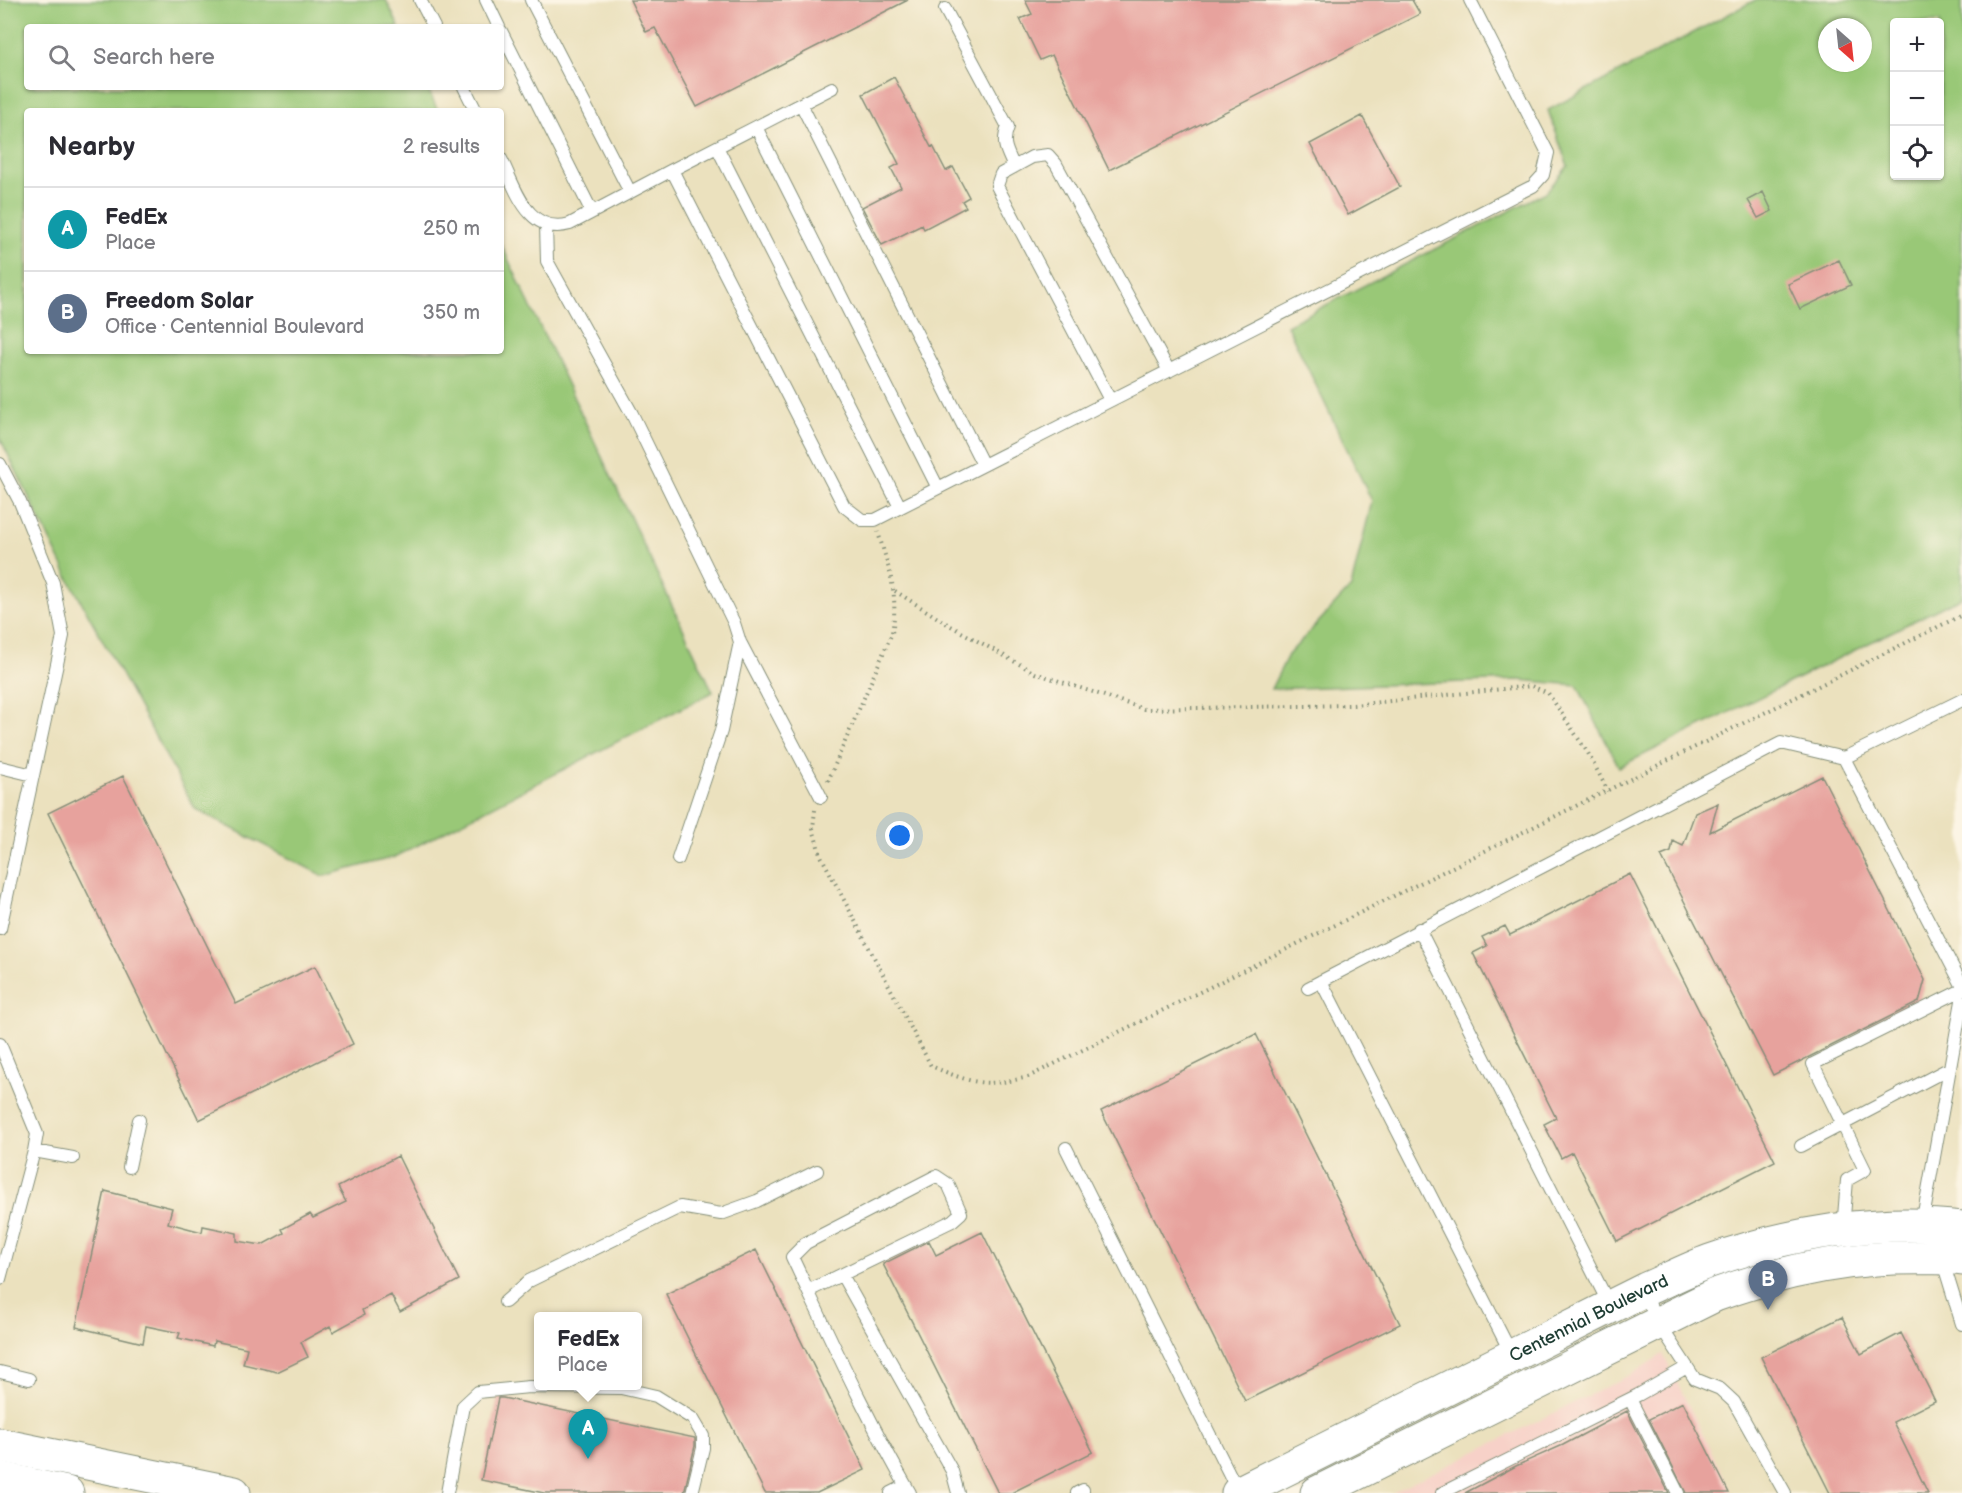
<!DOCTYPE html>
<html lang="en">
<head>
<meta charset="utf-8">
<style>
  :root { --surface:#fff; --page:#f7f7f7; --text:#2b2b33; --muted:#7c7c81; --line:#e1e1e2; --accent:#c8321e }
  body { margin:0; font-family:"Balsamiq Sans",sans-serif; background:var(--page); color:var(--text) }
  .controls { position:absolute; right:18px; top:18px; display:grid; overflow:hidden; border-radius:6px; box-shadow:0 2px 4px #0004 }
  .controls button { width:54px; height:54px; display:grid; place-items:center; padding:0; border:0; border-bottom:2px solid var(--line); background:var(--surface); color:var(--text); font:30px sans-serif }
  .compass { position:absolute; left:1818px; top:18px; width:54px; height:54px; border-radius:50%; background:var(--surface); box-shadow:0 2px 4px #0004; rotate:153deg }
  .you { position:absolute; left:900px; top:836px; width:21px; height:21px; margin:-15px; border:4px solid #fff; border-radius:50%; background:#1a73e8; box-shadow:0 0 0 9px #1a73e833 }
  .badge { display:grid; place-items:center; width:39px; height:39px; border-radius:50%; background:var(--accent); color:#fff; font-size:20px; font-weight:700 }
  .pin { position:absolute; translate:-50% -50px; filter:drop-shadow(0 2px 3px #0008) }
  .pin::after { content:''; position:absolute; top:32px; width:21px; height:18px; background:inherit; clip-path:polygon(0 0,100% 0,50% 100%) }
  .popup { position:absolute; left:534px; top:1312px; width:108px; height:78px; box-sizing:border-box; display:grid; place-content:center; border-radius:6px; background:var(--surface); filter:drop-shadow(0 2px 4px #0005); font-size:20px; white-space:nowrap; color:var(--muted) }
  .popup b { font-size:22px; color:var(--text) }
  .popup::after { content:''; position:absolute; left:50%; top:100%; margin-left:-12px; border:12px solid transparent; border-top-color:var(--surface) }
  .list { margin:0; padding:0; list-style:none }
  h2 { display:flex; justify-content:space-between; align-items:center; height:78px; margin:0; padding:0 24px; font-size:26px }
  h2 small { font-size:20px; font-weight:400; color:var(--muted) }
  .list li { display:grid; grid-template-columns:39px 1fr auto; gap:18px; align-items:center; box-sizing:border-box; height:84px; padding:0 24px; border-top:2px solid var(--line) }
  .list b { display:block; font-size:22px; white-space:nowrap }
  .list p { margin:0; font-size:20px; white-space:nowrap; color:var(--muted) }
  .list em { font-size:20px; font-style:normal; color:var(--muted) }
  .icon { flex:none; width:33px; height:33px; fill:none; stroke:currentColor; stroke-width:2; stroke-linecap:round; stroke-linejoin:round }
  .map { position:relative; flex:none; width:1962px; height:1493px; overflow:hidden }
  .search { position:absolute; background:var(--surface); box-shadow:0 2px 4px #0004; left:24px; top:24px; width:480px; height:66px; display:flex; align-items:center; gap:15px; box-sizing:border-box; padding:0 21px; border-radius:6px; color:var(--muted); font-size:22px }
  .panel { position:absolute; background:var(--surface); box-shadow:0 2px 4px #0004; left:24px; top:108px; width:480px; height:246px; border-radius:6px }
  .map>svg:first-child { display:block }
  .built { fill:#f7d1c8 }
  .green { fill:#99c877; stroke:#5c8256; stroke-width:1.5; fill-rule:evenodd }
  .building { fill:#e7a29d }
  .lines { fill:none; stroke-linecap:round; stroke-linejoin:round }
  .lane-casing { stroke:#858f79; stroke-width:14 }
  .primary-casing { stroke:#858f79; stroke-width:35 }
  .path { stroke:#858f79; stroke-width:4; stroke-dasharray:1.5 4.5; stroke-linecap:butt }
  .lane { stroke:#fff; stroke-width:12 }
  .primary { stroke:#fff; stroke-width:33 }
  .labels { text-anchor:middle; stroke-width:4.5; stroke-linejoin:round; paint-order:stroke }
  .street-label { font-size:18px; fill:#1f3d34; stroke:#fcf5e5 }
</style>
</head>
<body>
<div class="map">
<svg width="1962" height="1493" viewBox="0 0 1962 1493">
  <rect width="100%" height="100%" fill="#fcf5e5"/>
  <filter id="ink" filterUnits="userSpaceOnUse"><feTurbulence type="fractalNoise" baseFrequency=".0167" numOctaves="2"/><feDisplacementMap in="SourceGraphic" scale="12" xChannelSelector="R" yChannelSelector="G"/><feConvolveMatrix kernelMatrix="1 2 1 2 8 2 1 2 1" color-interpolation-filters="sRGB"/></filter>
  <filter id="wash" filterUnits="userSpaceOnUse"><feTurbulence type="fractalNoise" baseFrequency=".008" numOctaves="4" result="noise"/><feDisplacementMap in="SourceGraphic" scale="24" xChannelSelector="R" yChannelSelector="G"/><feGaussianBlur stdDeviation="1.35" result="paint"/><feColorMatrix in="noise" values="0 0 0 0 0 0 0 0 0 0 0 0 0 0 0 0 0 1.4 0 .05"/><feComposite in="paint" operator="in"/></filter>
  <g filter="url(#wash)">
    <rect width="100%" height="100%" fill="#ebe1be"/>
    <path class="built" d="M1663,1354L1732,1493H1392L1630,1375Z"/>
    <path class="green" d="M0,0H386L399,27H27V87H427L438,111H27V351H501V244L713,692L395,857L323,876L195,809L70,581L0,438Z
      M1755,0H1962V597L1619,767L1577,685L1519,680L1271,689L1288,655L1351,587L1372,501L1287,325L1546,192L1568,166L1548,110ZM1894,22H1940V176H1894ZM1827,27H1863V63H1827Z"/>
    <g id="blocks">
      <path class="building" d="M630,0H908L697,107L655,28L646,32Z
        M1025,0H1412L1420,14L1109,170L1052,55L1040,60L1020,19L1032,14Z
        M894,77L931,147L933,146L946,171L953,167L969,197L962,201L966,207L924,229L922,225L882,245L862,207L901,187L891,168L899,164L863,94Z
        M1362,116L1400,187L1348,215L1310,144Z
        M1763,192L1772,211L1758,218L1748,200Z
        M1839,260L1851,285L1800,309L1788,284Z
        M123,776L236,1004L315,966L353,1044L199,1120L48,813Z
        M1822,776L1925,980L1919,1002L1773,1075L1661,856L1671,852L1673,841L1683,846L1695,813L1718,803L1710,832Z
        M1630,874L1775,1161L1617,1241L1572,1152L1561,1158L1544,1124L1556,1118L1473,953L1487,946L1482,937L1505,926L1510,935Z
        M1256,1034L1400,1324L1245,1401L1101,1111Z
        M398,1156L459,1280L400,1312L391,1295L362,1310L364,1315L333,1332L330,1326L301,1342L308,1357L277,1372L243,1364L247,1348L214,1341L213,1346L178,1338L180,1333L146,1326L143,1343L76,1327L105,1191L172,1208L168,1223L202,1232L203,1226L237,1233V1241L262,1245L284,1233L282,1229L310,1214L313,1218L346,1202L338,1187Z
        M982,1232L1093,1452L1011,1493H998L883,1264L929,1241L936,1255Z
        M756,1250L865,1470L817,1493H765L666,1294Z
        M1842,1317L1861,1354L1901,1333L1935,1401L1893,1422L1928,1493H1830L1761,1357Z
        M498,1398H503L695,1438V1446L684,1493H544L481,1480Z
        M1683,1402L1729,1493H1686L1649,1419Z
        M1627,1411L1669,1493H1465L1516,1466L1563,1445Z"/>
    </g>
  </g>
  <g filter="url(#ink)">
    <use href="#blocks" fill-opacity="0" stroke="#858f79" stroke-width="1.5"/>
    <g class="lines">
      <defs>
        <path id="lane" d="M420,0L434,27
          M486,0L499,27
          M531,0L630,192
          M945,9L1008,127C1001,144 1007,151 1014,167
          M501,31L592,212
          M464,87L476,111
          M801,104L983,465
          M756,127L938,488
          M717,147L900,507
          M501,159C516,189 528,236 570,224L672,170L844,506L862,520H875L1533,186L1543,175L1548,153L1470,0
          M672,170L832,88
          M546,225L547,261L632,414L734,623L740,642L721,731L678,859
          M1110,400L997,186L1001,174L1032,157L1048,155L1056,164L1169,371
          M0,464L20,502L53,583L63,636L0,929
          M740,642L821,797
          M1962,700L1844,758L1962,985
          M0,767L33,775
          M1419,929L1610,1306
          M1321,981L1512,1355
          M1308,988L1781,743L1844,758
          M0,1044L37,1134L34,1151
          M1801,1146L1950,1068
          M1066,1148L1238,1491
          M129,1167L139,1120
          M1922,1224L1962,1001
          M1843,1229L1847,1180L1865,1170L1813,1064L1962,990
          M1942,1259L1962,1324
          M842,1275L952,1471L958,1493
          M0,1279L34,1151L73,1158
          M808,1291L952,1221L961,1213L948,1184L936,1176L806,1243L792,1257C830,1337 866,1417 910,1493
          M1644,1293L1659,1324L1695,1379L1720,1389L1734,1402L1785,1493
          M505,1302L529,1281L680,1207L721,1214L757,1201L817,1171
          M0,1372L29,1379
          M1630,1399L1678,1493
          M447,1493L463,1406L478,1392L529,1387L621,1388L656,1396L693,1419L703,1436V1448L692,1493
          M891,1493L905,1486
          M1077,1493L1083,1490
          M1442,1493L1638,1395L1687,1367"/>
        <g id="primary">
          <path d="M0,1445L234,1493"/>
          <path d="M0,1478L67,1493"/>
          <path id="s1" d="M1238,1493L1646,1289C1667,1280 1688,1269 1710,1261C1789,1233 1878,1218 1962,1228"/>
          <path d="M1317,1493L1715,1295C1768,1276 1820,1263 1876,1259C1902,1257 1928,1258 1954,1258L1962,1259"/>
        </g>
      </defs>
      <use href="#lane" class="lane-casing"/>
      <use href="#primary" class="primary-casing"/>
      <path class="path" d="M895,591L949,625L1035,673L1144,709L1353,705L1531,686L1548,693L1588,753L1608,791
        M828,781L892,633C899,592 889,570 878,532
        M815,810L813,828L820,854L931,1066C972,1083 984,1088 1028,1077L1962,615"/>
      <use href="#lane" class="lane"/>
      <use href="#primary" class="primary"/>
    </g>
  </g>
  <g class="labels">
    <g class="street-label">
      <text dy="6" stroke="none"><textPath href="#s1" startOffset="392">Centennial Boulevard</textPath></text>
    </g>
  </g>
</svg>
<div class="controls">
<button>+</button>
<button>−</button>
<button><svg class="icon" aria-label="locate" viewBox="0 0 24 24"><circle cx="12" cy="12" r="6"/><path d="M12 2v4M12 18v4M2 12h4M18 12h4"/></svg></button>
</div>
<svg class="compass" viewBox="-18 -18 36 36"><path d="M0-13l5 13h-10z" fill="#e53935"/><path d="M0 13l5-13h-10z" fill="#7c7c81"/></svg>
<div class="you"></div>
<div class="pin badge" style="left:588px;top:1459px;background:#0f9aa8">A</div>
<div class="popup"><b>FedEx</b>Place</div>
<div class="pin badge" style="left:1768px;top:1310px;background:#5c6f8a">B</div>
<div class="search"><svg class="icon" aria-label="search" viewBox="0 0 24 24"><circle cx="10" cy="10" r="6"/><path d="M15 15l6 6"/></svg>Search here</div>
<section class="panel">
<h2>Nearby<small>2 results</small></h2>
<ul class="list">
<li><span class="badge" style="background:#0f9aa8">A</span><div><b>FedEx</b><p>Place</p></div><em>250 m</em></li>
<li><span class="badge" style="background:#5c6f8a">B</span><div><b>Freedom Solar</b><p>Office · Centennial Boulevard</p></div><em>350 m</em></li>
</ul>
</section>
</div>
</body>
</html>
